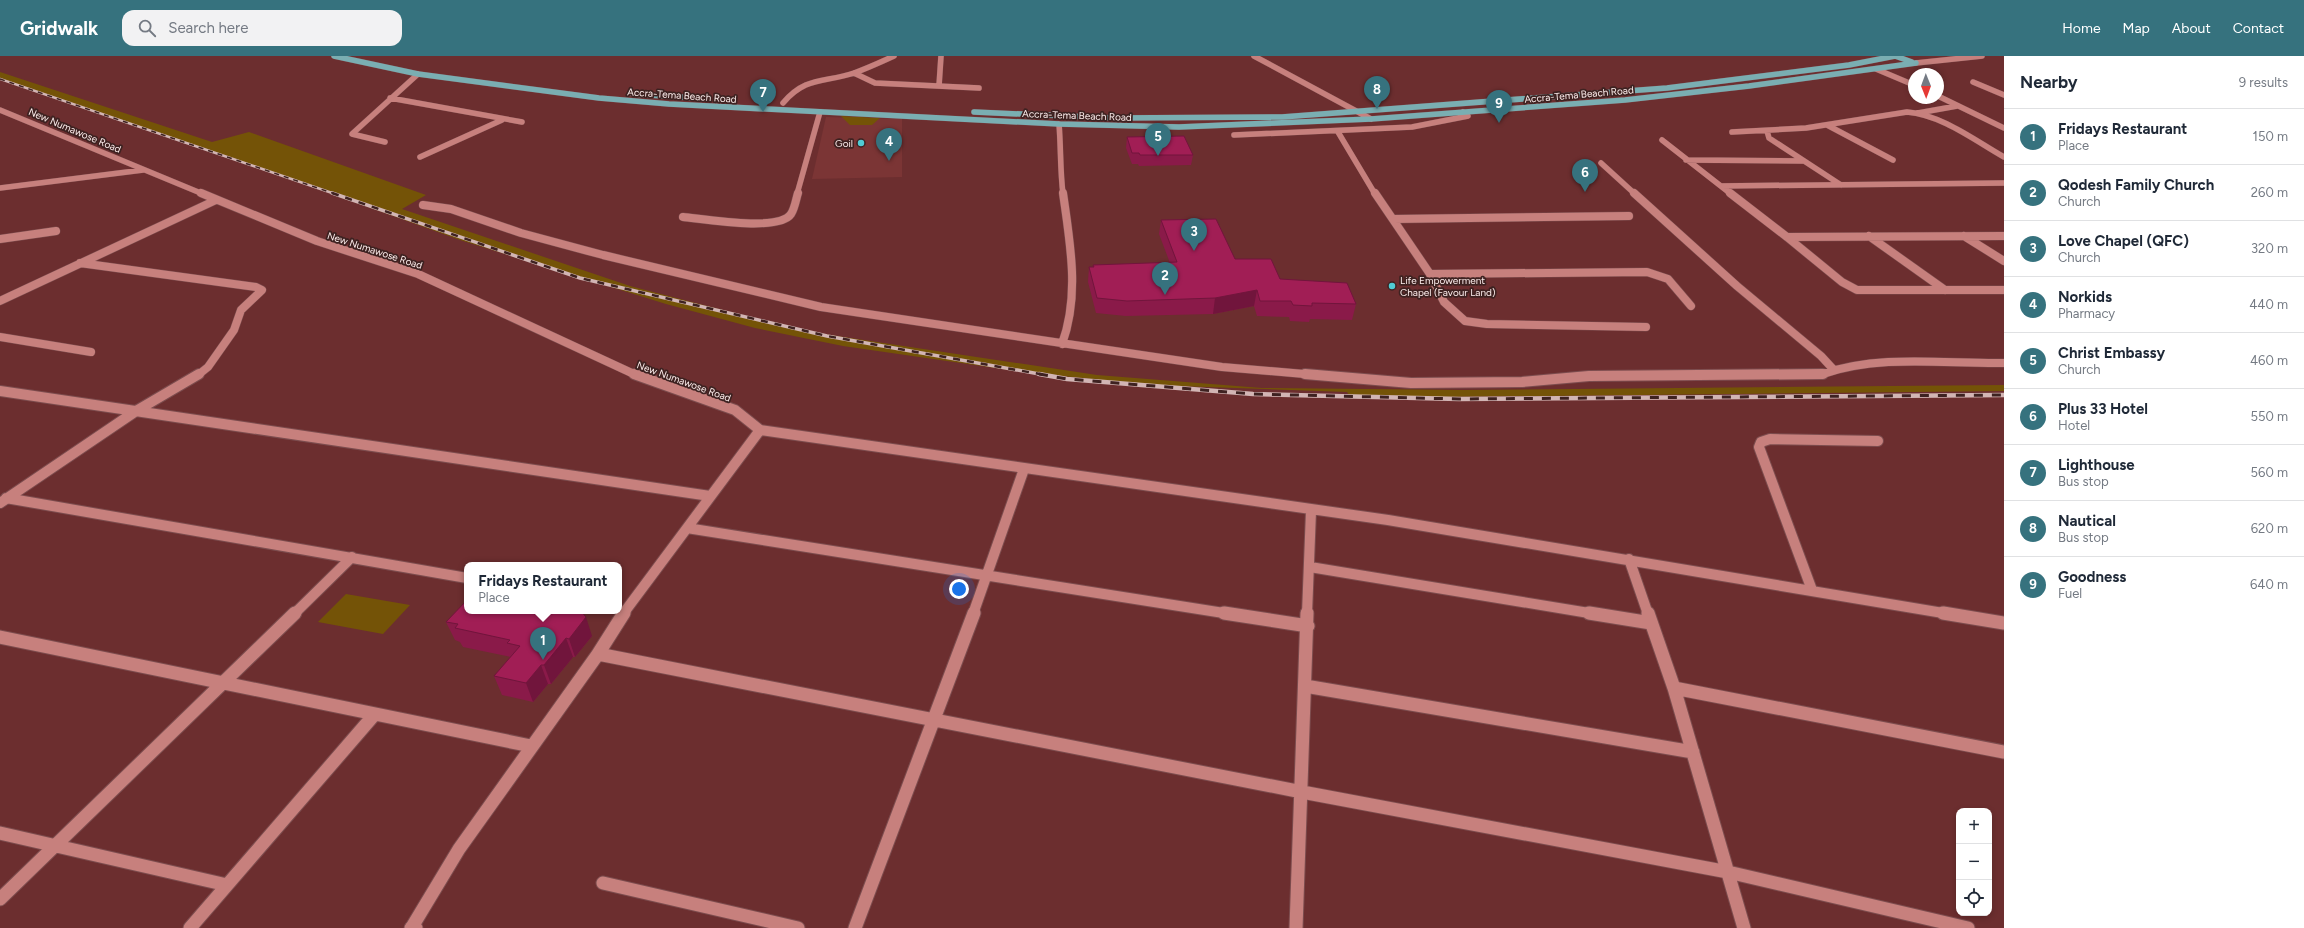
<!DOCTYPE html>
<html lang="en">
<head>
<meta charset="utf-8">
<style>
  :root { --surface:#fff; --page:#f2f2f3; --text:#1f2937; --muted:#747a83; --line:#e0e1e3; --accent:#36727e }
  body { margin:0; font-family:Figtree,sans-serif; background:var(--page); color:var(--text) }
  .controls { position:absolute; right:12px; bottom:12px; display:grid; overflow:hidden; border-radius:8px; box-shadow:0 2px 6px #0003 }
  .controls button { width:36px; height:36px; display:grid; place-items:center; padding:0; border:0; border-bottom:1px solid var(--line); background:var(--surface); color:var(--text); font:20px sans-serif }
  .compass { position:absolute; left:1908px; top:12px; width:36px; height:36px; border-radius:50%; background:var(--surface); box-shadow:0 2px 6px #0003; rotate:179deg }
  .you { position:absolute; left:959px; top:533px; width:14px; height:14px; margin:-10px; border:3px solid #fff; border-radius:50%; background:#1a73e8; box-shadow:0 0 0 6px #1a73e833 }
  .badge { display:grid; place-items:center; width:26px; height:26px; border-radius:50%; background:var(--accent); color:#fff; font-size:13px; font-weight:700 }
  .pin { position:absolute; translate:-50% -33px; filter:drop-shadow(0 1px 2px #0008) }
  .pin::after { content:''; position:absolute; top:21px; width:14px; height:12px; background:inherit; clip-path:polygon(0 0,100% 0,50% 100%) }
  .popup { position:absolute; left:464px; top:506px; width:158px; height:52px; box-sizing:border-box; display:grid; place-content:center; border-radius:8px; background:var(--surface); filter:drop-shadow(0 1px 3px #0005); font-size:13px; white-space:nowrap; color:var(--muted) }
  .popup b { font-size:15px; color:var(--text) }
  .popup::after { content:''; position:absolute; left:50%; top:100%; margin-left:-8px; border:8px solid transparent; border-top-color:var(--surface) }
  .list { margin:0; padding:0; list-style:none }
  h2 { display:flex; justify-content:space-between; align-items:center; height:52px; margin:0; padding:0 16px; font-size:17px }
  h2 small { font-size:13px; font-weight:400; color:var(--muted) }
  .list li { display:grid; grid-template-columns:26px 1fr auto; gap:12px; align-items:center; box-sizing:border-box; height:56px; padding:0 16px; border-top:1px solid var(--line) }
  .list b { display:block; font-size:15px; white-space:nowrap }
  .list p { margin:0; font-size:13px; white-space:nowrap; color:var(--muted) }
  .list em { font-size:13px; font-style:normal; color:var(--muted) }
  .icon { flex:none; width:22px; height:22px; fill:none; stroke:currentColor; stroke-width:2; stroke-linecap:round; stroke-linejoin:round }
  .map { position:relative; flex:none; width:2004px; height:872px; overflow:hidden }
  header { display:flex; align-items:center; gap:24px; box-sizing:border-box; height:56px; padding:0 20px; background:var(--accent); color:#fff }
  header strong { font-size:19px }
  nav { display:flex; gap:22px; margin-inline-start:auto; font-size:14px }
  .search { width:280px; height:36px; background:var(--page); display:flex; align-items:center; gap:10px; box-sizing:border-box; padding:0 14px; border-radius:12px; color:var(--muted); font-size:15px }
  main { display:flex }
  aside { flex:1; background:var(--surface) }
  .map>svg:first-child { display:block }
  .built { fill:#7b3535 }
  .green { fill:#745307 }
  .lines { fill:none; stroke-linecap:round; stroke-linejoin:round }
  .minor-far3-casing { stroke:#7c4c4e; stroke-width:6 }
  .minor-far2-casing { stroke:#7c4c4e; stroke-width:9 }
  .minor-far1-casing { stroke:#7c4c4e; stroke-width:12 }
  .minor-casing { stroke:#7c4c4e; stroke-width:15 }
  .tertiary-far1-casing { stroke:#7c4c4e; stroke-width:6 }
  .tertiary-casing { stroke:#7c4c4e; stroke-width:15 }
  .primary-casing { stroke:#7c4c4e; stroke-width:6 }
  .minor-far3 { stroke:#c7807d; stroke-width:5.5 }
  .minor-far2 { stroke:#c7807d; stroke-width:8 }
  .minor-far1 { stroke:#c7807d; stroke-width:10 }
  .minor { stroke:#c7807d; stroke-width:13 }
  .tertiary-far1 { stroke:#c7807d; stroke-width:5.5 }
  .tertiary { stroke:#c7807d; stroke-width:13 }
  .primary { stroke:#7aaeb2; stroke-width:5.5 }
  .rail-far2-casing { stroke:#d2b5b4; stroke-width:2.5 }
  .rail-far1-casing { stroke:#d2b5b4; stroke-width:3.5 }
  .rail-casing { stroke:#d2b5b4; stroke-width:4.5 }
  .rail-far2 { stroke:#3e2221; stroke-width:1.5; stroke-dasharray:5; stroke-linecap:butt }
  .rail-far1 { stroke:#3e2221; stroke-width:2.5; stroke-dasharray:7; stroke-linecap:butt }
  .rail { stroke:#3e2221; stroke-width:3; stroke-dasharray:9; stroke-linecap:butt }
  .wall { fill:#8a1a49 }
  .shaded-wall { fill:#71153c }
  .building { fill:#a11e55; stroke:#71153c }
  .poi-dot { fill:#51ccd4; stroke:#3e2221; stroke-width:1.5 }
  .labels { text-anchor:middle; stroke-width:3.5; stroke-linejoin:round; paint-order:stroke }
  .far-street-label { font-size:10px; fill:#fdedec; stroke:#3e2221 }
  .far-poi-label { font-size:10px; fill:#fdedec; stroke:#3e2221; text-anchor:end }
</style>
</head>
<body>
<header>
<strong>Gridwalk</strong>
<div class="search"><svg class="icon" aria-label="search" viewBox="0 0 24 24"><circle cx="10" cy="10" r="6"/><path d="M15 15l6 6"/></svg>Search here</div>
<nav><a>Home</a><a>Map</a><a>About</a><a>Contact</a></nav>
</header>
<main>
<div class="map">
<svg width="2004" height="872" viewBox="0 0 2004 872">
  <rect width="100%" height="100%" fill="#6c2e2f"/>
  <path class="built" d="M826,61L902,63V121L812,123Z"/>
  <path class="green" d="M0,16L212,86L249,76L426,139L402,153L630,230L804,275L1097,319L1262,332L1462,334L2004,329V335L1351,342L1347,336L1148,329L1024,316L843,290L755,272L666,248L460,184L224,99L0,23Z
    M841,60L880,62L872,69H850Z
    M346,538L410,549L383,578L318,566Z"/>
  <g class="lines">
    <defs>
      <path id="minor-far3" d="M1876,13L1914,29
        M854,17L875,27L979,32
        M1973,26L2004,39
        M939,30L941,0
        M1938,40L2004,72
        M390,42L522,66
        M783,47C806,20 824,27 854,17C868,12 881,6 894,0
        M0,54L203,138
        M1918,57L1957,50
        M1059,68C1061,92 1060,114 1063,138
        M1827,69L1893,104
        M1767,75L1769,82L1841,129
        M1338,76L1375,138
        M1732,76L1806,72L1907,56C1942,59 1974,84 2004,101
        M1234,79L1412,71L1468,60L1463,56
        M1662,84L1731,138
        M385,86L352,78L418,18
        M420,101L502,64
        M1686,104L1803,105
        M1601,107L1635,138
        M1721,130L2004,127
        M0,132L143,114
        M797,138L820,56"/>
      <path id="minor-far2" d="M201,137L317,185L418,218L636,319
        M1375,137L1430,218L1444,246L1465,265L1487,268L1646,271
        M1634,137L1737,230L1821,300L1833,313
        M1730,137L1787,181
        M423,149L451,153L521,177L603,199L821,251L1222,311L1316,319
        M683,161C704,163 779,176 791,158C795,152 796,143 798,137
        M1393,163L1629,160
        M1869,180L1945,234
        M1964,180L2004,205
        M2004,180L1787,181L1842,226L1857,234H2004
        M0,183L56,175
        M80,207L256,231L262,234L241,254L234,274L208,311L198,319
        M1430,218L1647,216L1668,223L1691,250
        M0,245L216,144
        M0,281L91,296
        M1062,288C1080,239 1070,187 1063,137
        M1707,319L1823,318C1880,298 1945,308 2004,307"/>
      <path id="minor-far1" d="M634,318L735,354L760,374
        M1305,318L1411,327L1522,326L1589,320L1823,318
        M0,335L710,440
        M760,374L1388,464L1949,558
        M6,442L467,522
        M0,447L136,355L199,318
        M687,472L1230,558
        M1629,503L1648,558
        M1310,511L1595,558
        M1812,534L1759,391L1761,386L1770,383L1878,385
        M294,558L352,501
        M623,558L760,374
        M973,558L1024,413
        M1307,558L1311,455"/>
      <path id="minor" d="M1224,557L1308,570
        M1589,557L1651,567
        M1648,557L1674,632L1744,872
        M1943,557L2004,567
        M0,581L531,690
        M598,598L1302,736L1728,816L1968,872
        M1305,630L1693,696
        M1674,632L2004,696
        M0,777L227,829
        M603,827L798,872
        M0,843L295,557
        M412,871L459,793L598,598L624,557
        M190,872L374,659
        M855,872L974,557
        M1296,872L1307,557"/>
      <path id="tertiary-far1" d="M1254,0L1371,63
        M1916,7L1982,0"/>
      <path id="tertiary" d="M411,872H416"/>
      <path id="primary" d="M334,0L418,18L599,42L669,48L1059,68L1179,71L1371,63L1625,44L1749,30L1916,7
        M633,38L695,42
        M974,56L1114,62L1282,61L1667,32L1849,9L1895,0L1912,6"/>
    </defs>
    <use href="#minor-far3" class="minor-far3-casing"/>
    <use href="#minor-far2" class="minor-far2-casing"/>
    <use href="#minor-far1" class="minor-far1-casing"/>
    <use href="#minor" class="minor-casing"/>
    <use href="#tertiary-far1" class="tertiary-far1-casing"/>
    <use href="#tertiary" class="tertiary-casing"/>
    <use href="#primary" class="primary-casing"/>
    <use href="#minor-far3" class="minor-far3"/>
    <use href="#minor-far2" class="minor-far2"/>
    <use href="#minor-far1" class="minor-far1"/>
    <use href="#minor" class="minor"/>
    <use href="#tertiary-far1" class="tertiary-far1"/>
    <use href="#tertiary" class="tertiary"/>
    <use href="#primary" class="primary"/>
    <defs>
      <path id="rail-far2" d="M0,23L335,138"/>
      <path id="rail-far1" d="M332,137L580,222L827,280L1045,319"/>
      <path id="rail" d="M1039,318L1067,323L1253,338L1459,343L2004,339"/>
    </defs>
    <use href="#rail-far2" class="rail-far2-casing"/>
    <use href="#rail-far1" class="rail-far1-casing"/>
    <use href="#rail" class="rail-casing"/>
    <use href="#rail-far2" class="rail-far2"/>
    <use href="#rail-far1" class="rail-far1"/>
    <use href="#rail" class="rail"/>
  </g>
  <path class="wall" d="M1127,81L1193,99L1191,109L1139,110L1138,108H1132L1126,92Z
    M1161,164L1235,203L1280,223L1356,248L1352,264L1310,263L1309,266L1290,265L1289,261L1257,260L1254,250L1213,258L1126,260L1096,257L1088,226L1089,211H1093V209L1170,207L1159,178Z
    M446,566L592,580L575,601H573L551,628H548L533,646L502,639L494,620L511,601L463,591L460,586L455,584Z"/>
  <path class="shaded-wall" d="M1257,234L1254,250L1213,258L1215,242Z
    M586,561L592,580L575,601L569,583Z
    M566,582L573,601L551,628L544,609Z
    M541,609L548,628L533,646L526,627Z"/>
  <path class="building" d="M1184,80L1193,99H1140L1139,97H1132L1127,81Z
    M1216,163L1235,203H1271L1280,223L1347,227L1356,248L1312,247V250L1293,249L1291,245H1260L1257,234L1215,242L1127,245L1097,242L1089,211H1094L1093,209L1177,206L1161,164Z
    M467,544V555H581L586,561L569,583L566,582L544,609H541L526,627L494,620L520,590L507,587L510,584L455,572L458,568L446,566Z"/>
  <g class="poi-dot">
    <circle cx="861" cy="87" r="4"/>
    <circle cx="1392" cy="230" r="4"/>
  </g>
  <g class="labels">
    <g class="far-street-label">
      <text transform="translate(1579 38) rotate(-5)" y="4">Accra-Tema Beach Road</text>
      <text transform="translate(682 39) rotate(4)" y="4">Accra-Tema Beach Road</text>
      <text transform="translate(1077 59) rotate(2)" y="4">Accra-Tema Beach Road</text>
      <text transform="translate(75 74) rotate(23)" y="4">New Numawose Road</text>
      <text transform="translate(375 194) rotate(18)" y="4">New Numawose Road</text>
      <text transform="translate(684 325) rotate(20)" y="4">New Numawose Road</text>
    </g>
    <g class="far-poi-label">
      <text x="853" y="91">Goil</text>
      <text x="1400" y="228" text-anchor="start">Life Empowerment<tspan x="1400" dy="12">Chapel (Favour Land)</tspan></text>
    </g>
  </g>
</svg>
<div class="controls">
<button>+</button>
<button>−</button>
<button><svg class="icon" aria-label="locate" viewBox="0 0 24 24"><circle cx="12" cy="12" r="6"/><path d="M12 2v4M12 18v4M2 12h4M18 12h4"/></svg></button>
</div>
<svg class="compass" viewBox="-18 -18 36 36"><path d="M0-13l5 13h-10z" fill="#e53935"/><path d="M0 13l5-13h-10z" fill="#747a83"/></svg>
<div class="you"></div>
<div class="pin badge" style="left:543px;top:604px">1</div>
<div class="popup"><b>Fridays Restaurant</b>Place</div>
<div class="pin badge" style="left:1165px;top:239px">2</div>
<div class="pin badge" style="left:1194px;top:195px">3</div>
<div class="pin badge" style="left:889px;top:105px">4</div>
<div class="pin badge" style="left:1158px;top:100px">5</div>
<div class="pin badge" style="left:1585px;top:136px">6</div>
<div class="pin badge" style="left:763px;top:56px">7</div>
<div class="pin badge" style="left:1377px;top:53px">8</div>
<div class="pin badge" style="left:1499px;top:67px">9</div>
</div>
<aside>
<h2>Nearby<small>9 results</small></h2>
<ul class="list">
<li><span class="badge">1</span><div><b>Fridays Restaurant</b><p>Place</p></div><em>150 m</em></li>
<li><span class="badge">2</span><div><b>Qodesh Family Church</b><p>Church</p></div><em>260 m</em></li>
<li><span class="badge">3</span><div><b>Love Chapel (QFC)</b><p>Church</p></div><em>320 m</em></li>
<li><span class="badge">4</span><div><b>Norkids</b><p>Pharmacy</p></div><em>440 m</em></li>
<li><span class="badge">5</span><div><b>Christ Embassy</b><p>Church</p></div><em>460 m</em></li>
<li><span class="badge">6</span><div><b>Plus 33 Hotel</b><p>Hotel</p></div><em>550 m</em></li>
<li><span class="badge">7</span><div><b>Lighthouse</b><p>Bus stop</p></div><em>560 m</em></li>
<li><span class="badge">8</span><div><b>Nautical</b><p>Bus stop</p></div><em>620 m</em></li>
<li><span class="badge">9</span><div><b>Goodness</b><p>Fuel</p></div><em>640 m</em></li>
</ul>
</aside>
</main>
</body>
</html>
